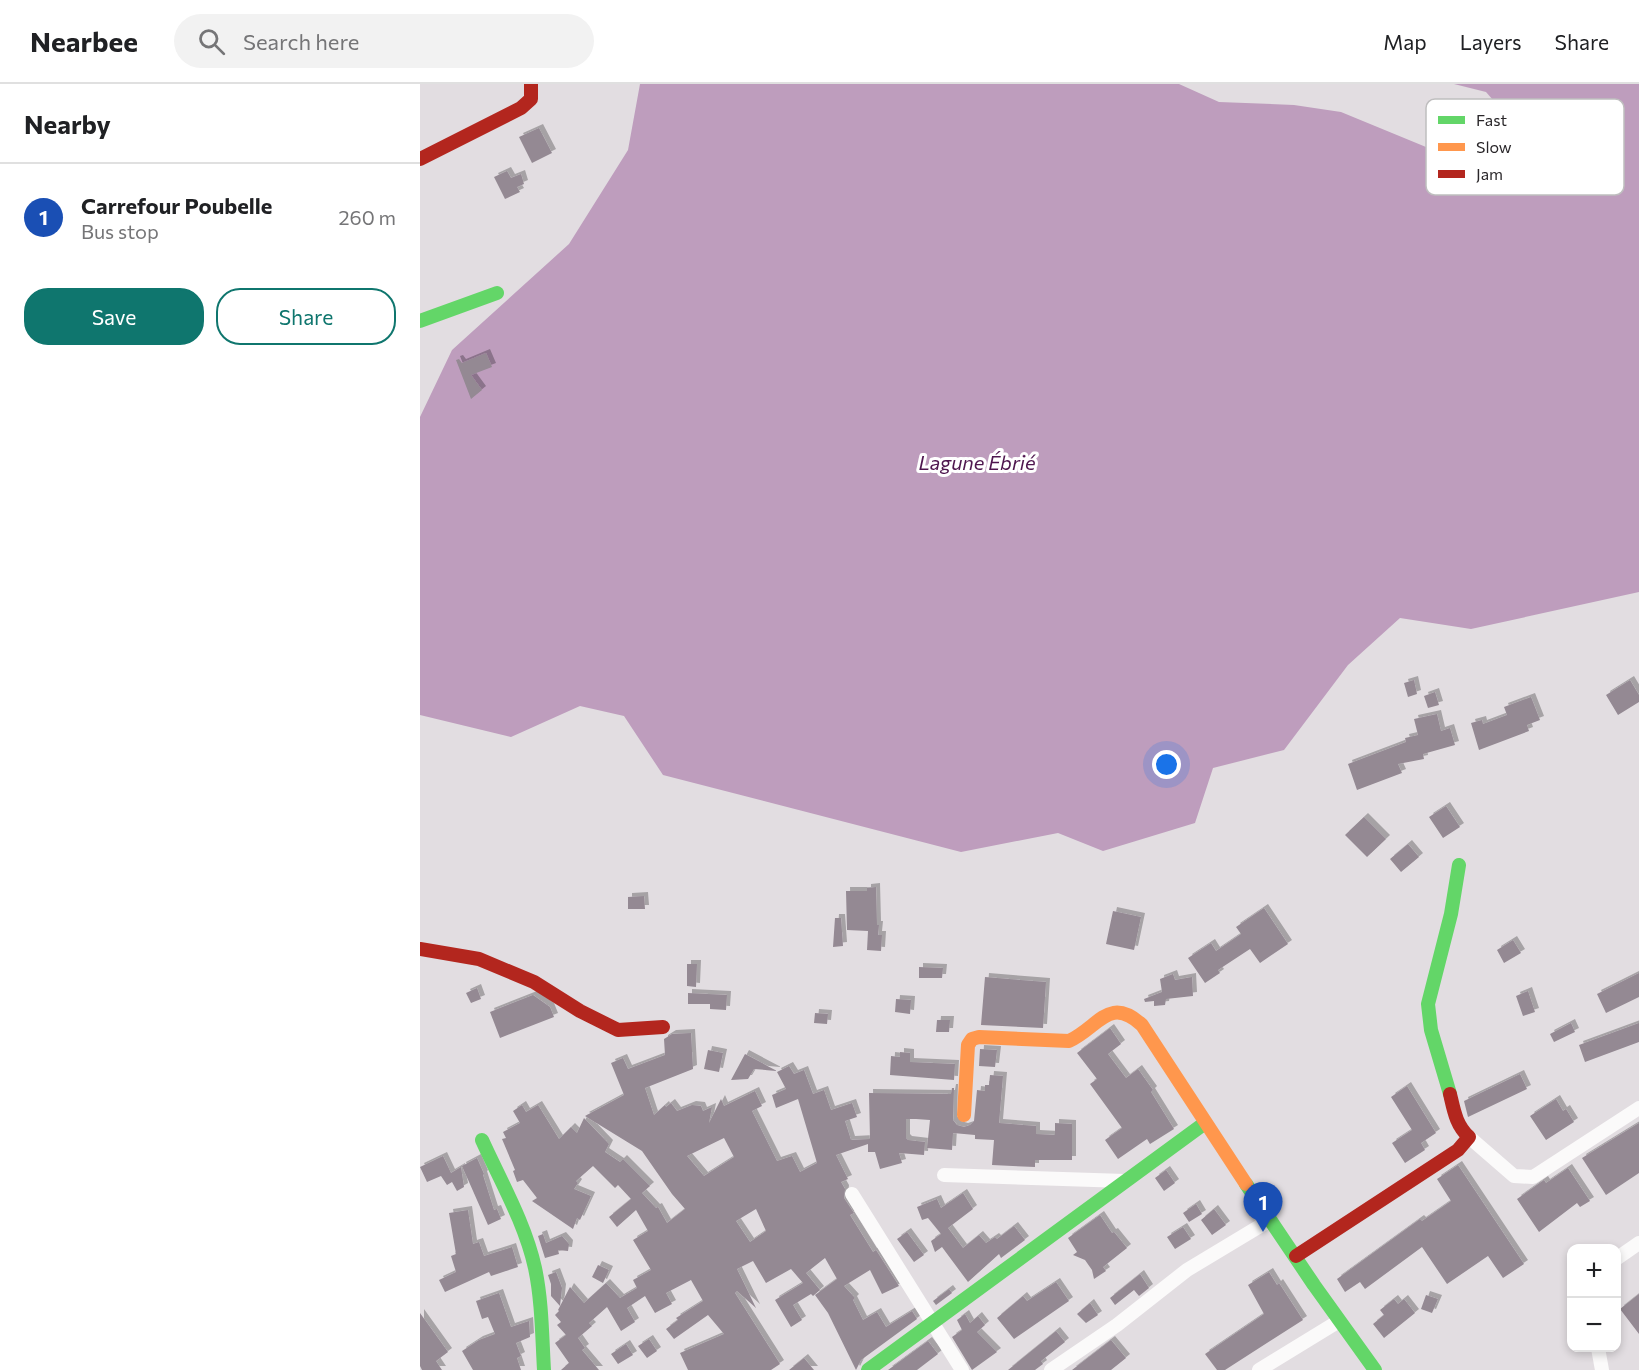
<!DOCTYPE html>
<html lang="en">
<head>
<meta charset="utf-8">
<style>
  :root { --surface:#fff; --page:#f2f2f2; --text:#202124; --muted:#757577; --line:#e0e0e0; --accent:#0f766e }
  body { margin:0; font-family:Commissioner,sans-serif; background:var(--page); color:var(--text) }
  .controls { position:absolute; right:18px; bottom:18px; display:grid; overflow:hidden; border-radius:12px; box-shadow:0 3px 9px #0003 }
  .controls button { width:54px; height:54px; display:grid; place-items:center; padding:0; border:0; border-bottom:2px solid var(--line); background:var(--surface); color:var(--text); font:30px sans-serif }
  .you { position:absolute; left:747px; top:681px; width:21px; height:21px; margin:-15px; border:4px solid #fff; border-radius:50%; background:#1a73e8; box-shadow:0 0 0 9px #1a73e833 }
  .badge { display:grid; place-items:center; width:39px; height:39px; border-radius:50%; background:var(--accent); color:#fff; font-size:20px; font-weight:700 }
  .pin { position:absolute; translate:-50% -50px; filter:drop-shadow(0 2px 3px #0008) }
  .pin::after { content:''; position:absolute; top:32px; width:21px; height:18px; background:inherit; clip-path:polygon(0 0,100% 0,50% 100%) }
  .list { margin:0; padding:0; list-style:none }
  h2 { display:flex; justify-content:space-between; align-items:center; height:78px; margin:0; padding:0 24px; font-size:26px }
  h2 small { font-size:20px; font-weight:400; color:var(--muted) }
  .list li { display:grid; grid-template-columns:39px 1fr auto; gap:18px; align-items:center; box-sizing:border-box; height:108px; padding:0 24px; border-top:2px solid var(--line) }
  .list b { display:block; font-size:22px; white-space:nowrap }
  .list p { margin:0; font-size:20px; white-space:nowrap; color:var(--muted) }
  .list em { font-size:20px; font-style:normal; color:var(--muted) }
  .actions { display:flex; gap:12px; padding:18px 24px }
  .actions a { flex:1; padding:14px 0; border:2px solid var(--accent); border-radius:24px; text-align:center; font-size:21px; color:var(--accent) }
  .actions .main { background:var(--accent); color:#fff }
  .icon { flex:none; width:33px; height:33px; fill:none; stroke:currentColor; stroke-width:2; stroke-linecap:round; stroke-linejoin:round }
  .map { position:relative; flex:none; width:1219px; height:1286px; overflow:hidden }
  header { display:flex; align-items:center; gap:36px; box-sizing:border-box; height:84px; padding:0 30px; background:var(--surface); border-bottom:2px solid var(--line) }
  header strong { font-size:28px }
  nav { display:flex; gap:33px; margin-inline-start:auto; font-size:21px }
  .search { width:420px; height:54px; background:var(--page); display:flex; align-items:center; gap:15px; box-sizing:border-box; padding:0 21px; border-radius:33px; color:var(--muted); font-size:22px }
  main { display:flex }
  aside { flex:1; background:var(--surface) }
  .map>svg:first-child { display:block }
  .water { fill:#be9dbd }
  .building { fill:#948993; fill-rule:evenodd; filter:url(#shadow) }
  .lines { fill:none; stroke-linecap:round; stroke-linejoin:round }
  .street { stroke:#fbfafa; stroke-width:14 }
  .fast { stroke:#63d668; stroke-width:14 }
  .slow { stroke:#ff974d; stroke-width:14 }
  .jam { stroke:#b3261e; stroke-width:14 }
  .labels { text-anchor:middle; stroke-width:6; stroke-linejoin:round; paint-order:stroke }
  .water-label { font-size:20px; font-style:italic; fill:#4e164e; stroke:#fff }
  .key { fill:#fff; stroke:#bfbebf; stroke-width:1.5 }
  .key-label { font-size:16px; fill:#292629 }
</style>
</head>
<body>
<header>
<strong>Nearbee</strong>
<div class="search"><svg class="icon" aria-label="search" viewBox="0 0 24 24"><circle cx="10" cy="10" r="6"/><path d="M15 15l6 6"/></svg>Search here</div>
<nav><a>Map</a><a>Layers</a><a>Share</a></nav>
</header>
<main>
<aside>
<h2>Nearby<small></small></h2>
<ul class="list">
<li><span class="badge" style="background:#1a4fb4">1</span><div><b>Carrefour Poubelle</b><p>Bus stop</p></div><em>260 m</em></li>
</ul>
<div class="actions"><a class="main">Save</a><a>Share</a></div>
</aside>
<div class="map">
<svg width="1219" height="1286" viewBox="0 0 1219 1286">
  <defs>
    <filter id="shadow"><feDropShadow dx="4" dy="-4" stdDeviation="0" flood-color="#0004"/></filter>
  </defs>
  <rect width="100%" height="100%" fill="#e2dde1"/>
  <path class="water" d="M220,0H759L799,18L874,21L921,28L1006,63L1054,75L1085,54L1087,32L1066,8L1034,0H1219V508L1051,545L980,534L928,581L864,666L793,684L775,739L683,767L638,749L541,768L243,691L204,632L160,622L91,653L0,631V333L32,266L149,160L208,66Z"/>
  <path class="building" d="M119,44L132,69L112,79L99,53Z
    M87,87L91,94L101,90L104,100L97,103L100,108L85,115L74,93Z
    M66,269L72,283L51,291L62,306L51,315L36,276L39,275L42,279Z
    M994,596L997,610L988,613L984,599Z
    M1210,596L1219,611V618L1198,631L1186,611Z
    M1015,608L1019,621L1008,624L1004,612Z
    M1111,613L1120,636L1107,641L1109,647L1059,666L1051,639L1062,636L1063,640L1087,631L1084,623Z
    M1017,630L1021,647L1030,644L1035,661L1003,670L1004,675L978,680L982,689L937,706L928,680L986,658L985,654L998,651L994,635Z
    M1026,722L1040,743L1023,754L1009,733Z
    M944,733L966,755L947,773L925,751Z
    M988,760L999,773L981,788L970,775Z
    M456,803L457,841H459L458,851H462L461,867L447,866L448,847L427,846L426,807H447V804Z
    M224,812L225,825H208V813Z
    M844,824L868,860L840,879L830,865L798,886L800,889L785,899L768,874L791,859L796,867L821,850L816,843Z
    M693,827L721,833L714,866L686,860Z
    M415,834H421L423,862L413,863Z
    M1093,856L1101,869L1084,879L1077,866Z
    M267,880H277L276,903L267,902Z
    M499,883L523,884L522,894H499Z
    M1219,889V913L1186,929L1177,910Z
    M753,890L755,896L772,893L773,912L746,915L745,921L734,922V917L725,918L724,915L742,908L740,895Z
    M565,893L626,898L623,944L561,941Z
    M57,904L61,915L51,919L46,909Z
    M1108,907L1115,928L1103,932L1096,912Z
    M268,909L307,911L306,926L290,925V920H268Z
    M113,911L130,923L134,933L80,954L70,928Z
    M476,915L491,916L490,930L475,928Z
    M395,929L408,930L407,940L394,939Z
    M517,936H530L529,948H516Z
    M1151,939L1155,948L1134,958L1130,950Z
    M1219,939V958L1165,978L1159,961Z
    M690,944L701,960L688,970L706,994L718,985L733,1006L731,1008L754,1045L730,1060L727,1055L698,1075L685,1056L702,1044L670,1000L677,995L657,969Z
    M271,949L273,985L225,1004L234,1031L245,1021L246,1023L251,1019L257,1027L272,1021L281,1022L283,1027L292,1023L289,1039L301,1015L304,1022L335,1007L342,1022L332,1027L357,1077L372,1072L380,1088L397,1079L378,1015L356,1024L352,1011L366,1005L357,988L369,982L374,990L384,986L393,1010L404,1006L411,1026L432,1019L437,1033L425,1037L431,1056L450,1055L449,1009L531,1010L532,1004H534L533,1036L537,1041L544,1043L550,1041L554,1037L557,1006L565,1007V1001H569L570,991L583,992L579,1039L616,1042V1050L635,1051V1039L652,1040V1076H615V1083L572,1081L574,1056L555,1055V1051L533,1049L532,1066L507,1064L510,1036L496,1035H486V1054L488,1056L505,1058L504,1071L479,1069L482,1079L460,1085L455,1068H448V1060L416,1071L428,1095L421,1098L425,1105L424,1114L434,1129L430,1131L453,1168L456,1166L479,1202L462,1210L450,1186L424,1202L435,1214L433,1216L443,1236L457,1228L466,1243L492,1227L497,1235L441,1276L436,1286L408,1229L395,1211L417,1195L405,1174L386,1189L400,1206L393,1212L391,1210L373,1221L382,1236L371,1243L355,1216L383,1199L371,1185L346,1199L333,1177L317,1185L336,1224L317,1207L315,1209L360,1280L351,1286H268L260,1269L304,1250L288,1231L254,1255L246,1245L258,1236L256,1234L283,1217L271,1196L246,1209L252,1220L235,1229L225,1212L207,1224L215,1238L201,1247L187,1223L169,1239L172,1242L158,1254L165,1264L162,1266L179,1286H141L149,1279L135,1259L146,1251L137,1241L141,1238L135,1231L139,1227L138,1226L150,1203L164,1219L186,1199L200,1214L217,1204L213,1196L231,1186L213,1156L228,1147L216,1126L197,1143L189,1133L211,1115L198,1101L195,1104L173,1082L156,1097L158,1099L154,1105L171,1112L160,1136L157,1134L153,1145L112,1117L117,1114L103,1096L97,1098L93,1087L95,1086L82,1055L86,1054L83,1048L100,1039L93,1027L102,1021L106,1028L118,1021L139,1055L151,1043L157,1049L164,1034L189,1060L185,1068L200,1078L203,1075L230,1102L222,1109L236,1124L238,1123L247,1139L265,1125L252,1110L222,1067L165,1032L204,1011L191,979L203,974L208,985L245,971L244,955L252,950ZM304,1054L314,1073L284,1092L267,1072ZM336,1125L346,1147L330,1158L316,1137Z
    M560,965L577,966L575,983L559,982Z
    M288,966L303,969L299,988L284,985Z
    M480,968L490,969V978L535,980L534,996L470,991L471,972L480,973Z
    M325,970L357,987L334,985L328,995L311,996Z
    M1100,990L1107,1005L1048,1033L1044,1017Z
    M987,1002L1016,1049L1001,1059L1005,1066L985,1079L972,1059L992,1046L971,1013Z
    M1136,1015L1143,1027L1146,1025L1154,1038L1126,1056L1110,1032Z
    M1219,1039V1089L1186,1111L1162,1074Z
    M23,1072L31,1089L41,1083L44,1103L37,1107L32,1098L27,1101L21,1092L7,1098L0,1083Z
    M57,1074L64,1090L63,1091L74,1126L77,1125L81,1135L68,1141L42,1082Z
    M1038,1081L1104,1180L1083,1194L1068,1172L1027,1200L1002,1163L945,1205L940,1198L925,1208L917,1195L1000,1135L1002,1137L1031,1117L1017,1095Z
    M1148,1084L1170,1117L1160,1123L1157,1119L1119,1148L1097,1115L1124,1096L1126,1099Z
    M746,1086L755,1099L744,1107L735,1094Z
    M543,1109L553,1125L528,1144L543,1164L559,1151L566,1159L575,1153L577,1155L594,1142L605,1156L581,1174L579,1170L548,1198L522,1163L515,1168L511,1157L521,1150L508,1134L502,1136L497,1123L517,1115L521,1124Z
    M776,1120L782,1130L769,1138L763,1129Z
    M794,1125L806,1141L792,1151L781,1136Z
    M48,1126L53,1160L59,1158L64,1172L92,1163L98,1183L71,1192L69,1188L25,1208L19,1196L36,1188L31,1172L36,1170L29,1129Z
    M680,1131L692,1149L694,1148L707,1164L683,1183L686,1187L674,1195L672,1186L665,1176L653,1171L657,1168L648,1154Z
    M763,1143L771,1155L755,1165L747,1153Z
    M487,1148L504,1171L494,1178L477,1155Z
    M123,1150L126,1159L142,1152L149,1160L148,1167L138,1166L139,1170L125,1174L118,1152Z
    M178,1181L189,1186L183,1199L172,1193Z
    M136,1188L142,1204L140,1222L131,1212V1200L128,1191Z
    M849,1188L857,1201L859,1199L883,1236L805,1286H797L785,1270L844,1230L828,1201Z
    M720,1190L729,1204L719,1212L714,1206L695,1221L690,1214Z
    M636,1198L649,1217L594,1255L577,1234L603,1212L607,1217Z
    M529,1205L532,1209L516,1221L513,1217Z
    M79,1209L91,1243L109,1237L110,1253L96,1259L101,1272L97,1274L101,1286H53L42,1267L59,1256L75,1250L68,1233L62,1235L56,1217Z
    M1219,1210V1250L1200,1225Z
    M1006,1211L1018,1215L1012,1229L1001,1225Z
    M974,1215L978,1220L984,1215L995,1229L964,1254L953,1240L964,1231L960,1226Z
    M670,1219L678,1231L666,1239L657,1230Z
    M0,1229L28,1268L16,1277L22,1286H2L0,1282Z
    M545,1230L550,1239L558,1232L565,1241L557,1248L577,1268L552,1286L532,1253L542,1246L537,1236Z
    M636,1247L645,1258L621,1277L623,1280L615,1286H588Z
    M229,1255L237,1267L227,1274L218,1262Z
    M691,1256L706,1274L691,1286H652Z
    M508,1257L518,1270L497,1286H468Z
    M206,1260L213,1271L198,1280L191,1270Z
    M384,1274L394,1286H369Z"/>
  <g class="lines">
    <path class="street" d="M1049,1053L1094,1092L1113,1093L1219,1024
      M524,1091L705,1097
      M432,1110L542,1286
      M1196,1175L1219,1159
      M1178,1264L1182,1286
      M631,1286L697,1241L767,1186L850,1136
      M839,1286L919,1237"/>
    <path class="fast" d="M0,237L77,209
      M1030,1010L1011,946L1008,920L1031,830L1039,781
      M62,1056C81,1098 105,1139 115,1184C122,1217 122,1252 124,1286
      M826,1100L894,1201L955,1286
      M448,1286L785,1039"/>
    <path class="slow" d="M544,1031L548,961L552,955L559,953L649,957C679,943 689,911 722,941L826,1100"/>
    <path class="jam" d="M0,75L101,24L111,15V0
      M0,865L59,875L114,898L160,927L198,946L243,943
      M876,1172L1038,1066L1049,1053C1036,1041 1034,1027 1030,1010"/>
  </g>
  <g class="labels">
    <g class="water-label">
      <text x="557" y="386">Lagune Ébrié</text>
    </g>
  </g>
  <rect x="1006" y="15" width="198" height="96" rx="9" class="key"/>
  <rect x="1018" y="32" width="27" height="8" fill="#63d668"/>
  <rect x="1018" y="59" width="27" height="8" fill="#ff974d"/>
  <rect x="1018" y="86" width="27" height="8" fill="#b3261e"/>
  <g class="key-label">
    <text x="1056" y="42">Fast</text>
    <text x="1056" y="69">Slow</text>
    <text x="1056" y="96">Jam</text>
  </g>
</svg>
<div class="controls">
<button>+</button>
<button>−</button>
</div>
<div class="you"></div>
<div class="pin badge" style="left:843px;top:1148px;background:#1a4fb4">1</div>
</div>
</main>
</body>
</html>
